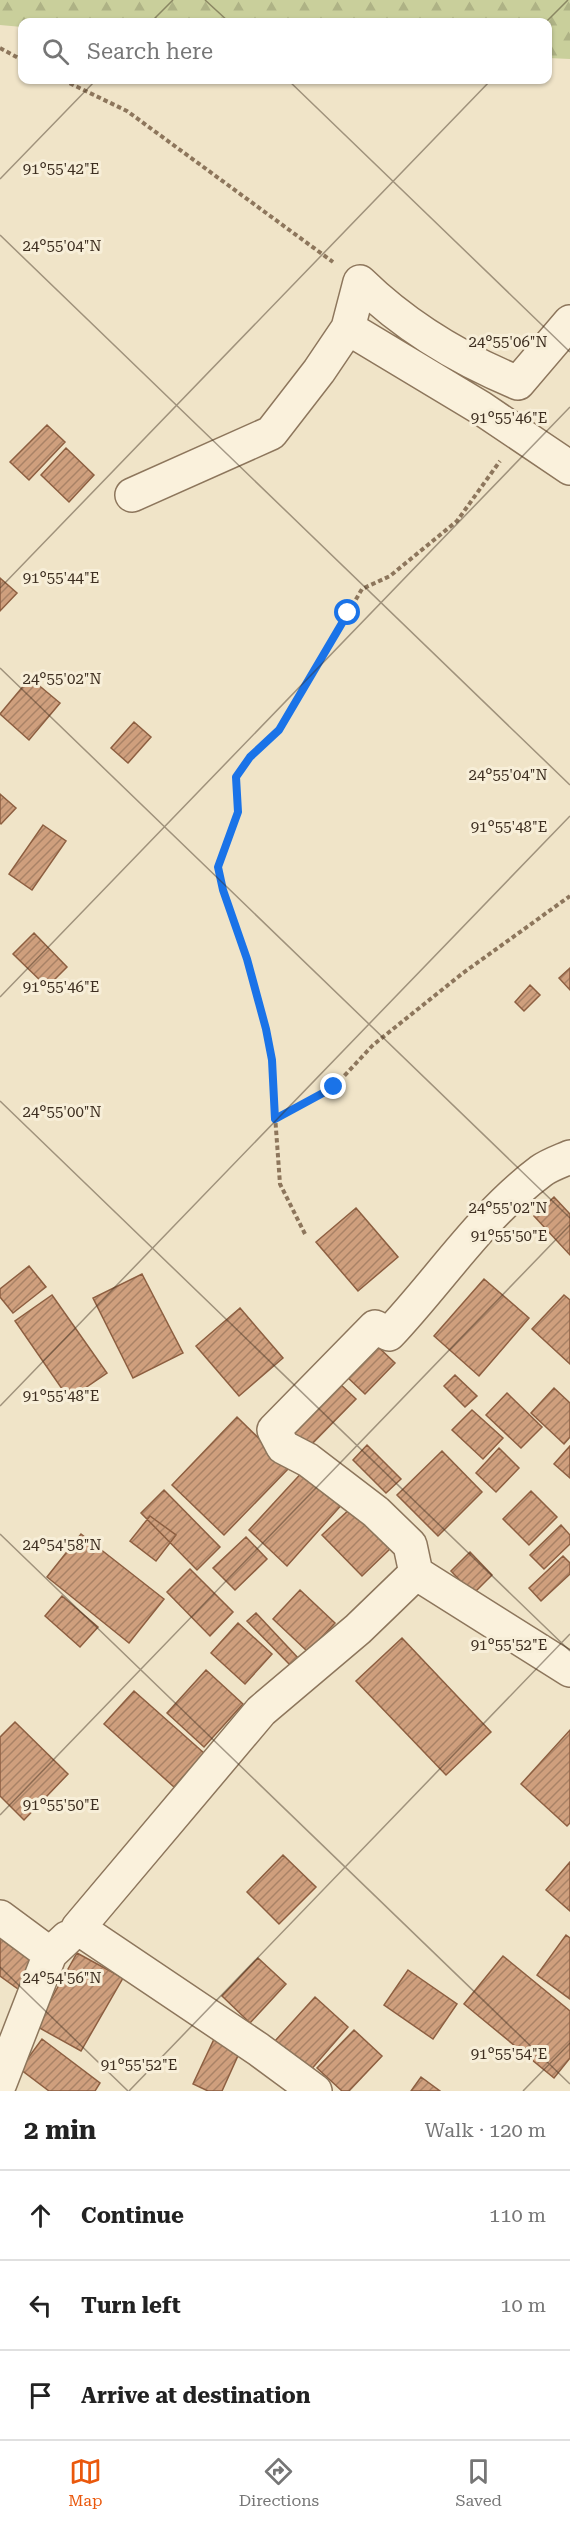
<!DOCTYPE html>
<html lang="en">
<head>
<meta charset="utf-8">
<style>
  :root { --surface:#fff; --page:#f6f6f6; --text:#222; --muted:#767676; --line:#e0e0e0; --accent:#ea580c }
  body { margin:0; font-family:"Roboto Serif",serif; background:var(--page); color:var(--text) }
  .stop { position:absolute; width:18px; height:18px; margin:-14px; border:4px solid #1a73e8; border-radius:50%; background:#fff }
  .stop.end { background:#1a73e8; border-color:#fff; box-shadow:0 2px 6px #0008 }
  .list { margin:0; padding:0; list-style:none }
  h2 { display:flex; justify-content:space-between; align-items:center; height:78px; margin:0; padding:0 24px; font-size:26px }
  h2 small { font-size:20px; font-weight:400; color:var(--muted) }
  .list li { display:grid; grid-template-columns:39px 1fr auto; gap:18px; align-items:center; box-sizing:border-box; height:90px; padding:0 24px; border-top:2px solid var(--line) }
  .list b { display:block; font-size:22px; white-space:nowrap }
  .list em { font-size:20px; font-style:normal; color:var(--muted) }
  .icon { flex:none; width:33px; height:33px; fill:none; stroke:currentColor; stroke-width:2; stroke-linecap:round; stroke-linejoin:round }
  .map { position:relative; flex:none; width:570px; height:2091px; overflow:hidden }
  .search { position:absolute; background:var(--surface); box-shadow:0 2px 4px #0004; left:18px; right:18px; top:18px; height:66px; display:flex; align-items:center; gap:15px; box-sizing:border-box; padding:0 21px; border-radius:12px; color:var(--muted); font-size:22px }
  .sheet { height:348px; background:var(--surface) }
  nav { display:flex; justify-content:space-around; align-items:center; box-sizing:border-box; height:84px; border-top:2px solid var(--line); background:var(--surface); font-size:16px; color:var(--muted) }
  nav a { display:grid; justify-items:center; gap:3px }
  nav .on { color:var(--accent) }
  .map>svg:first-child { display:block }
  .forest { fill:url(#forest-firs) }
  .building { fill:url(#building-hatch); stroke:#8d5f41; stroke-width:1.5 }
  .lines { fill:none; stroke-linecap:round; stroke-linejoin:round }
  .street-casing { stroke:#8d765c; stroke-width:36 }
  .path { stroke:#8d765c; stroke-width:4; stroke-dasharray:4.5 3; stroke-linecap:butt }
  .street { stroke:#faf1dc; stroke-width:33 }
  .route { stroke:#1a73e8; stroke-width:8 }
  .ticks { fill:none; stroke:#3d2e20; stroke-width:1.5; stroke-opacity:0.45 }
  .ticks-label { font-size:15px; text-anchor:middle; fill:#3d2e20; stroke:#f7eed8; stroke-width:6; stroke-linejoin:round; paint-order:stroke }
</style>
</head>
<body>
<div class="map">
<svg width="570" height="2091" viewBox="0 0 570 2091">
  <defs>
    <pattern id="forest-firs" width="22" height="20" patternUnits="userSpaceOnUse" patternTransform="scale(1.5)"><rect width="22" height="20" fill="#c9cf9b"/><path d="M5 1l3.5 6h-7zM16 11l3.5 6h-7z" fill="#aeb285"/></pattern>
    <pattern id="building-hatch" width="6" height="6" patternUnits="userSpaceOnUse" patternTransform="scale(1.5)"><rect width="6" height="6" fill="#cf9f7d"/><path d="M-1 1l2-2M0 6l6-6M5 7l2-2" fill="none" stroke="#a98266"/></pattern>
  </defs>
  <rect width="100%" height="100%" fill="#f0e4c8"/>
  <path class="forest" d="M0,0H570V59L548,58V22H22V27L0,25Z"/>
  <path class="building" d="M47,425L65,442L29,480L10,462Z
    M66,448L94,475L69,502L41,475Z
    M0,578L17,593L0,611Z
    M30,678L60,703L29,740L0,714Z
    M134,722L151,737L128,763L111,748Z
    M0,794L16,808L1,824L0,823Z
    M43,825L66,841L32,890L9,874Z
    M34,933L67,967L47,987L13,954Z
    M570,968V990L559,978Z
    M530,985L540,995L524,1011L515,1002Z
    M554,1197L570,1214V1255L534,1216Z
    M356,1208L398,1257L358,1291L316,1242Z
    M29,1266L46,1287L13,1313L0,1297V1289Z
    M142,1274L183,1353L133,1378L93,1298Z
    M484,1279L529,1318L479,1376L434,1336Z
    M52,1295L107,1373L69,1399L15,1321Z
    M564,1295L570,1300V1364L532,1329Z
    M240,1308L283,1358L239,1396L196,1346Z
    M374,1343L395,1363L365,1394L344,1374Z
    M455,1375L477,1396L465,1407L444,1386Z
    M339,1383L356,1399L308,1448L291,1432Z
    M554,1388L570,1403V1437L564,1444L531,1413Z
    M507,1393L542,1427L521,1448L486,1415Z
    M472,1410L503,1438L483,1459L452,1430Z
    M237,1417L289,1468L224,1535L172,1485Z
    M367,1445L401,1479L386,1493L353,1460Z
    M570,1446V1478L554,1464Z
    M499,1448L519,1468L496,1492L476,1473Z
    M442,1451L482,1492L438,1536L397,1495Z
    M306,1468L344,1502L287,1566L249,1530Z
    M164,1490L220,1547L197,1570L141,1513Z
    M531,1491L557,1517L529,1545L503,1519Z
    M353,1506L392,1547L362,1576L322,1535Z
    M150,1516L176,1535L156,1561L130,1541Z
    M561,1525L570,1535V1544L544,1569L530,1555Z
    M81,1534L164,1599L129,1643L47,1577Z
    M246,1537L267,1559L235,1590L213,1568Z
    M470,1552L492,1575L473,1594L451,1571Z
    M563,1556L570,1563V1574L541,1601L529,1588Z
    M190,1569L233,1612L210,1636L167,1592Z
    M300,1590L335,1623L308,1652L273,1619Z
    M62,1596L98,1627L80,1647L45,1616Z
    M256,1613L299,1659L291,1666L247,1621Z
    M238,1623L272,1654L245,1684L211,1653Z
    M402,1638L491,1732L446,1775L356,1681Z
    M206,1670L243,1704L204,1747L167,1713Z
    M134,1691L204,1753L174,1787L104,1724Z
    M15,1722L68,1774L24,1820L0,1796V1737Z
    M570,1730V1823L567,1826L521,1784Z
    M283,1855L316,1887L279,1924L247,1892Z
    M570,1862V1911L546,1890Z
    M0,1929L40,1959L18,1989L0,1976Z
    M566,1935L570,1938V1999L537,1975Z
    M77,1953L123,1978L81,2051L36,2026Z
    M503,1956L570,2011V2058L554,2078L464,2004Z
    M258,1958L286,1984L250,2023L222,1996Z
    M408,1970L457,2004L433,2039L384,2005Z
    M315,1997L348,2027L309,2072L275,2041Z
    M354,2030L382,2056L349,2091H342L317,2068Z
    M215,2037L241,2049L222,2091H208L193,2084Z
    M42,2039L100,2083L95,2091H49L20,2069Z
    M421,2077L440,2091H411Z"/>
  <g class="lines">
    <defs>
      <path id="street" d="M570,322L518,383C460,359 405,326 360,282L348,328L481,408L570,468
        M132,495L271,433L319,371L348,328
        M416,1573L570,1670
        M0,1917L50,1954L67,1938
        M0,2083L50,1954
        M315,2091L258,2049L78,1928L261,1711L358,1629L416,1573L410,1545L376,1512L308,1460L283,1447L274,1430L375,1327L389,1334C440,1280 481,1216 541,1171C549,1165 561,1161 570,1157"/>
    </defs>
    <use href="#street" class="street-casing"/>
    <path class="path" d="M0,48L22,60
      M63,80L127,111L333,262
      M275,1119L334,1087L373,1045L463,973L570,896
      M305,1234L280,1184L271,1060L266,1029L247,959L223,890L218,866L238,812L236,777L250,757L279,731L362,589L390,576L457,521L500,461"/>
    <use href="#street" class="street"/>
  </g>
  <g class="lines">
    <path class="route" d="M334,1087L275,1119L272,1060L266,1029L247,959L223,890L218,867L238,812L236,777L250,757L279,730L348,613"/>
  </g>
  <path class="ticks" d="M205,0L229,22M151,22L173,0M546,22L568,0M288,80L570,352M0,179L96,80M0,235L570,785M0,588L491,80M0,668L570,1218M0,997L570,407M0,1101L570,1651M0,1406L570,816M0,1534L570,2084M0,1815L570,1225M0,1967L128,2091M129,2091L570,1634M523,2091L570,2043"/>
  <g class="ticks-label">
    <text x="61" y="174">91°55'42"E</text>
    <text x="62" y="251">24°55'04"N</text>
    <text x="508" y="347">24°55'06"N</text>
    <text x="509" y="423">91°55'46"E</text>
    <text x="61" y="583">91°55'44"E</text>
    <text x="62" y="684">24°55'02"N</text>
    <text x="508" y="780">24°55'04"N</text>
    <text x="509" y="832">91°55'48"E</text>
    <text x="61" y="992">91°55'46"E</text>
    <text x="62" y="1117">24°55'00"N</text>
    <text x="508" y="1213">24°55'02"N</text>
    <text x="509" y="1241">91°55'50"E</text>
    <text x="61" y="1401">91°55'48"E</text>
    <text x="62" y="1550">24°54'58"N</text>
    <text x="509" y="1650">91°55'52"E</text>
    <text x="61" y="1810">91°55'50"E</text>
    <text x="62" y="1983">24°54'56"N</text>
    <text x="509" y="2059">91°55'54"E</text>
    <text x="139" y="2070">91°55'52"E</text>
  </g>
</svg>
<div class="stop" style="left:348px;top:613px"></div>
<div class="stop end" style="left:334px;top:1087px"></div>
<div class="search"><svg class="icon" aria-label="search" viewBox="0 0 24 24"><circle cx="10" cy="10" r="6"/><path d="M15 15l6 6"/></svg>Search here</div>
</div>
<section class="sheet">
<h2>2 min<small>Walk · 120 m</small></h2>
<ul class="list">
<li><svg class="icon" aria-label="ahead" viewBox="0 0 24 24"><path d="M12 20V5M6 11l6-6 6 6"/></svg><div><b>Continue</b></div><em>110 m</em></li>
<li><svg class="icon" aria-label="left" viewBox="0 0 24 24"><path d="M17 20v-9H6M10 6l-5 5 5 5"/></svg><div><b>Turn left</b></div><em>10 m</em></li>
<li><svg class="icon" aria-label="arrive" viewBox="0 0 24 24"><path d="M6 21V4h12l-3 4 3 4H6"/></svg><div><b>Arrive at destination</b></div></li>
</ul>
</section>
<nav>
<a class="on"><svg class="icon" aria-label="map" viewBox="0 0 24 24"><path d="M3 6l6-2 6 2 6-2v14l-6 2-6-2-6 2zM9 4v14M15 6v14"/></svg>Map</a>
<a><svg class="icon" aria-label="directions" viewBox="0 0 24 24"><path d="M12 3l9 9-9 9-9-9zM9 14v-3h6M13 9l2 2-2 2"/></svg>Directions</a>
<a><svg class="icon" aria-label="saved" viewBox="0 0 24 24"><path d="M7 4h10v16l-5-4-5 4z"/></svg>Saved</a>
</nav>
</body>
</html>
